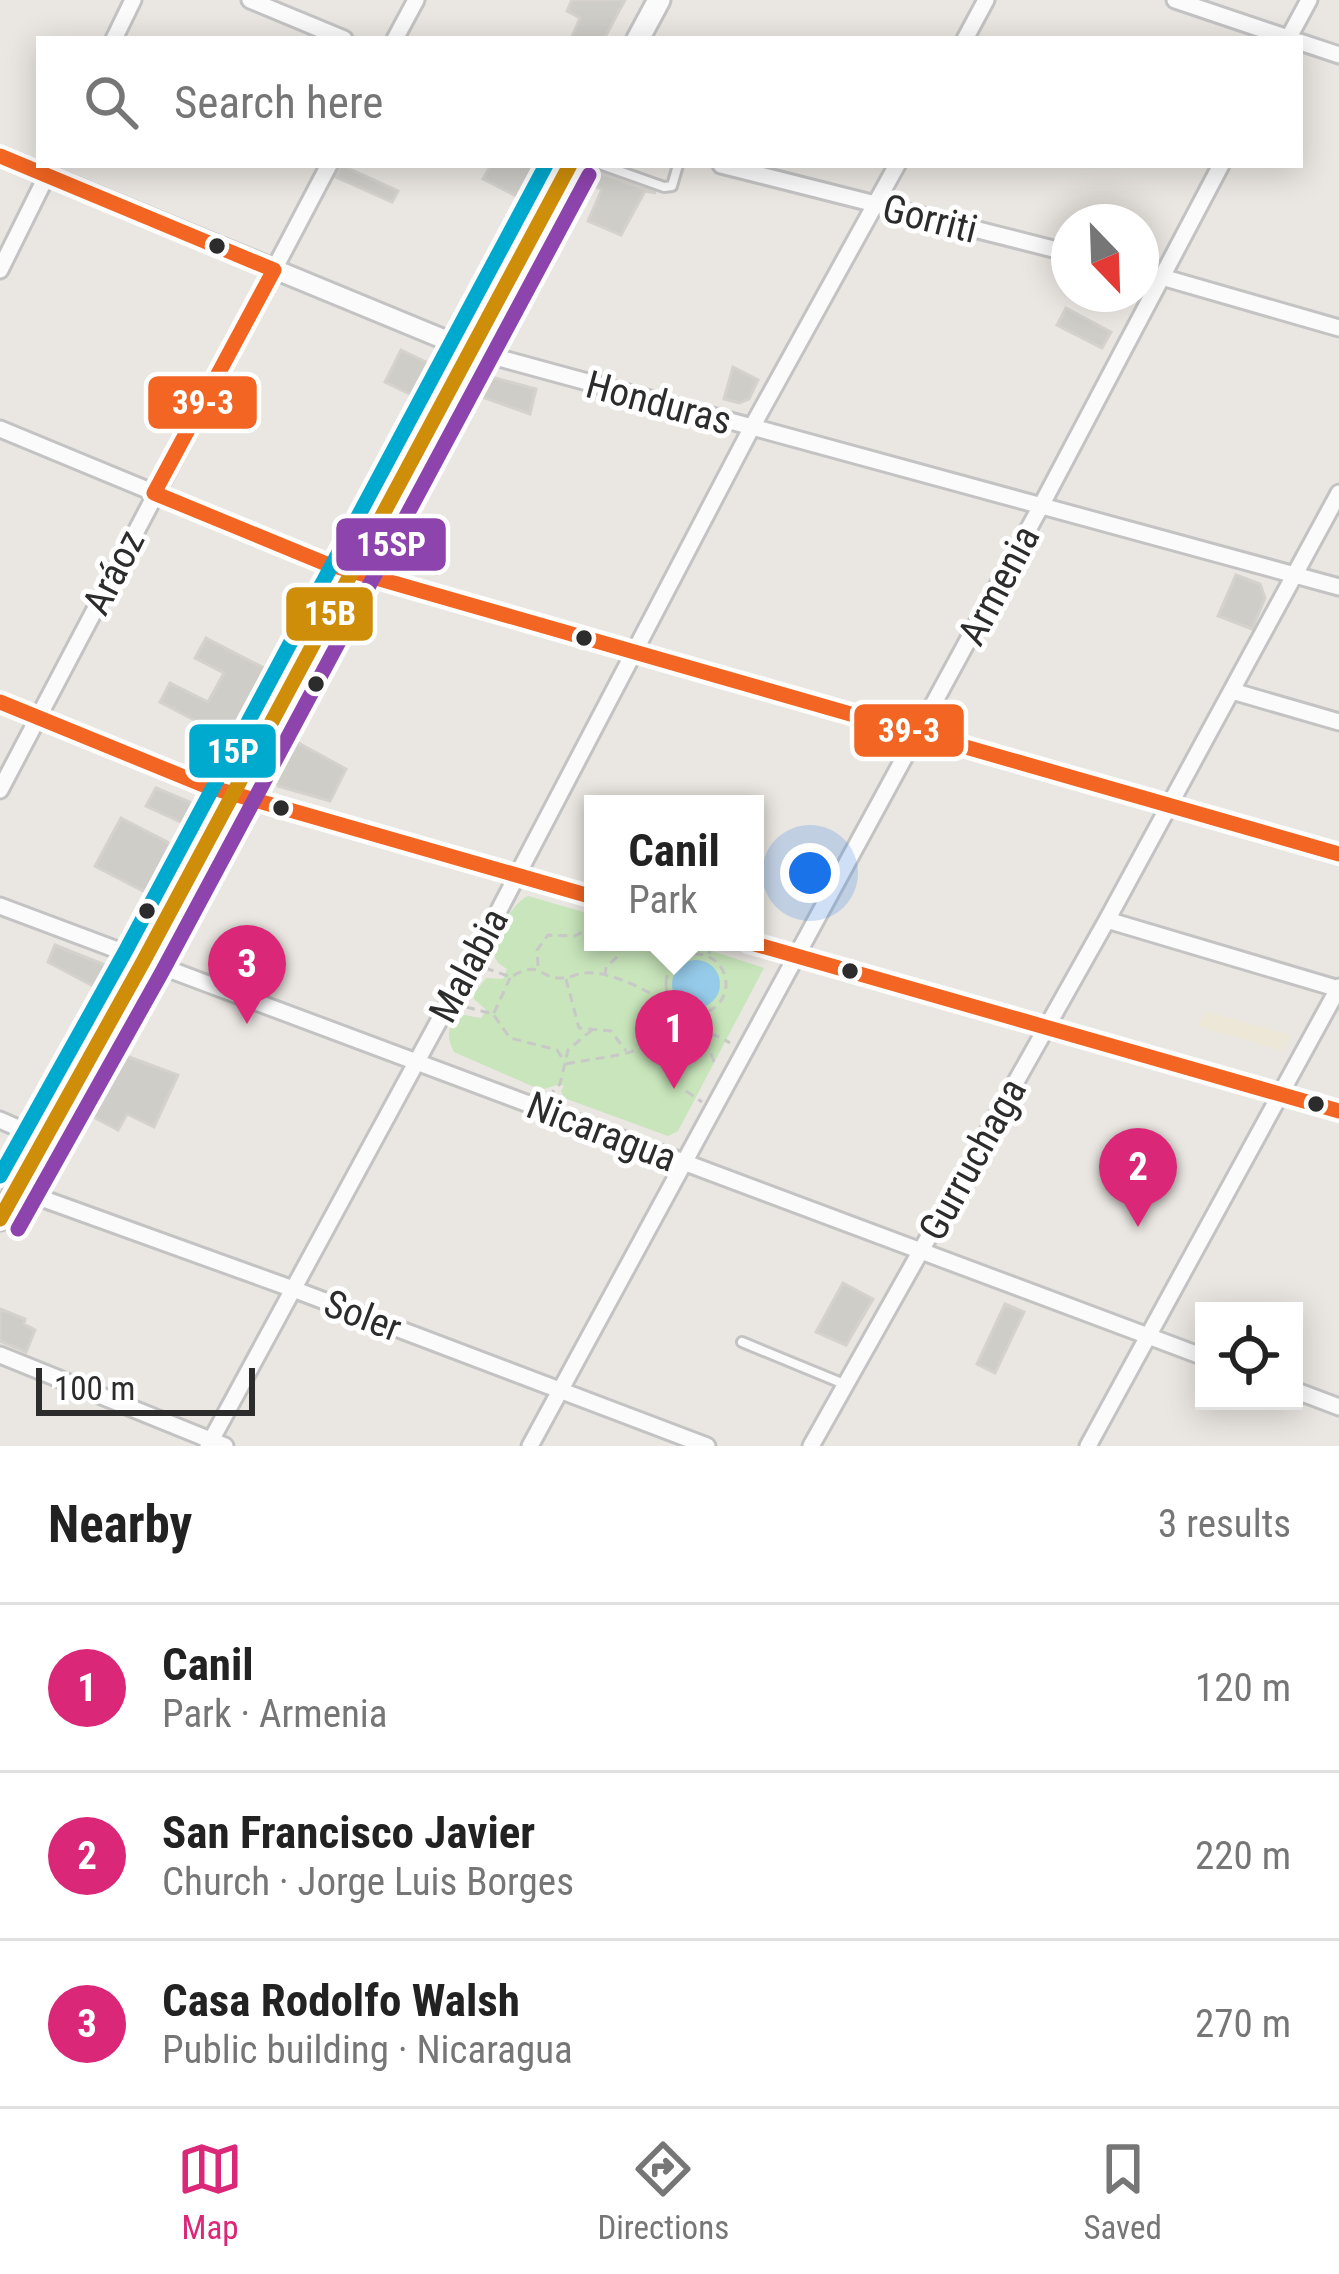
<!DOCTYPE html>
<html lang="en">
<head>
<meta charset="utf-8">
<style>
  :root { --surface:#fff; --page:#f6f6f6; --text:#222; --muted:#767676; --line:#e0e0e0; --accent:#db2777 }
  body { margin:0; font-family:"Roboto Condensed",sans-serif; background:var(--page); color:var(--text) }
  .controls { position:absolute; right:36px; bottom:36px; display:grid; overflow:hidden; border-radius:0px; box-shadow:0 6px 30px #0003 }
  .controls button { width:108px; height:108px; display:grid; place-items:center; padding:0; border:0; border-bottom:3px solid var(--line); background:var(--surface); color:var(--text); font:60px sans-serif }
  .compass { position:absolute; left:1051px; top:204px; width:108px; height:108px; border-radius:50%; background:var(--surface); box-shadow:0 6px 30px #0003; rotate:157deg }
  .scale { position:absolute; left:36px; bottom:30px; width:219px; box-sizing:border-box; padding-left:12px; border:6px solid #2c2c2c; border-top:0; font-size:33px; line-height:42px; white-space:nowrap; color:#2c2c2c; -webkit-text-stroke:9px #fff; paint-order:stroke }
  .you { position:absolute; left:810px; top:873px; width:42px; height:42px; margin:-30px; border:9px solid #fff; border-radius:50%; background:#1a73e8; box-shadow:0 0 0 18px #1a73e833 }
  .badge { display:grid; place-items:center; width:78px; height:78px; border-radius:50%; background:var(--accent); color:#fff; font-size:39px; font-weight:700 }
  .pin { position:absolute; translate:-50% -99px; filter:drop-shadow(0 3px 6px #0008) }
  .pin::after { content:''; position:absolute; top:63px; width:42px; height:36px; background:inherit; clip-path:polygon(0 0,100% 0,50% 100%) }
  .popup { position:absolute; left:584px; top:795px; width:180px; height:156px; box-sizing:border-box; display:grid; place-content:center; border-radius:0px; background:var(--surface); filter:drop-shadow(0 3px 9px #0005); font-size:39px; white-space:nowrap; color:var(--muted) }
  .popup b { font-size:45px; color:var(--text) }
  .popup::after { content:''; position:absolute; left:50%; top:100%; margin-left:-24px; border:24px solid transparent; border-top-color:var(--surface) }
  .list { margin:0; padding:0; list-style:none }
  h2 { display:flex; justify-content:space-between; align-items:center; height:156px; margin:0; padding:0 48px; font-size:51px }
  h2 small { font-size:39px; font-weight:400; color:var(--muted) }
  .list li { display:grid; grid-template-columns:78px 1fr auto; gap:36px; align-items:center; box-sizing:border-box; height:168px; padding:0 48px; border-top:3px solid var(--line) }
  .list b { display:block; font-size:45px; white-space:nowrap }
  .list p { margin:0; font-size:39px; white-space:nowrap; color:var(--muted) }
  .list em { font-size:39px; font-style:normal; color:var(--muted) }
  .icon { flex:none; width:66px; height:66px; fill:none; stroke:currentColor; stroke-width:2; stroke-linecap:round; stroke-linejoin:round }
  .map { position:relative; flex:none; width:1339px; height:1446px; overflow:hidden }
  .search { position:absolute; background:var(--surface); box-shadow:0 6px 30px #0003; left:36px; right:36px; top:36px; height:132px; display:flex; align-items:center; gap:30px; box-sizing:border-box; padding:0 42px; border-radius:0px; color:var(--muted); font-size:45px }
  .sheet { height:660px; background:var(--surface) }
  nav { display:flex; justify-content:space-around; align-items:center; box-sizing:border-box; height:168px; border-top:3px solid var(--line); background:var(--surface); font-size:33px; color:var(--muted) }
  nav a { display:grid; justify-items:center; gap:6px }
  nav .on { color:var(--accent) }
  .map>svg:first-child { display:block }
  .education { fill:#ece7d7 }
  .green { fill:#c8e5bb }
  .water { fill:#96ccea }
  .building { fill:#cfcdc8; stroke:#d5d2ce; stroke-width:3 }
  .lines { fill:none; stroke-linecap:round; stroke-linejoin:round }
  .service-casing { stroke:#c3c3c3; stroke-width:14 }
  .minor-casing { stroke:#c3c3c3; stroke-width:21 }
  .tertiary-casing { stroke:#c3c3c3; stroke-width:24 }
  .secondary-casing { stroke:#c3c3c3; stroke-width:27 }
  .path { stroke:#c8c8c7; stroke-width:3; stroke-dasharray:9 6; stroke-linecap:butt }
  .service { stroke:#fcfbfb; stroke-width:8 }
  .minor { stroke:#fcfbfb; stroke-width:15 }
  .tertiary { stroke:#fcfbfb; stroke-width:18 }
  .secondary { stroke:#fcfbfb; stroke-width:21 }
  .bus-1-casing { stroke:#fff; stroke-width:24 }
  .bus-2-casing { stroke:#fff; stroke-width:24 }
  .bus-3-casing { stroke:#fff; stroke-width:24 }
  .bus-4-casing { stroke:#fff; stroke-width:24 }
  .bus-1 { stroke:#f26522; stroke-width:15 }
  .bus-2 { stroke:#ce8e09; stroke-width:15 }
  .bus-3 { stroke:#8e44ad; stroke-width:15 }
  .bus-4 { stroke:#00a9ce; stroke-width:15 }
  .bus-dot { fill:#2c2c2c; stroke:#fff; stroke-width:4.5 }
  .labels { text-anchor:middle; stroke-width:10; stroke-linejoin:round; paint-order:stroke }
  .street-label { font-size:39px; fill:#2c2c2c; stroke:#fff }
  .line-badge { stroke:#fff; stroke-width:4.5 }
  .badge-label { font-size:33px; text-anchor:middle; font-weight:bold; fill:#fff }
</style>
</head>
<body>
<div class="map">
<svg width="1339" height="1446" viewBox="0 0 1339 1446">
  <rect width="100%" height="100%" fill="#eae7e2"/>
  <path class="education" d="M1204,1011L1291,1035L1283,1051L1198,1026Z"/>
  <path class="green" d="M528,896L587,913L593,919V942H685L764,968L678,1131L668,1136L564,1098L561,1091L564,1086L560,1084L541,1090L454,1052C446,1037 446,1022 464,1015L481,1018L486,1010L474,999V994L486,978L503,979L507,969C501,965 496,963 494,954C492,938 514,901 528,896Z"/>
  <path class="water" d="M672 984a24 24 0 1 1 48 0a24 24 0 1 1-48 0Z"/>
  <path class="building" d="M572,0H625L604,39H571L580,18L567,11Z
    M341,165L398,191L392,202L336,177Z
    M491,165H535L518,197L483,179Z
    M597,172L656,193L645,191L621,235L588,221L602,189L590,185Z
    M1066,308L1111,332L1102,348L1057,325Z
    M401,350L430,364L414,396L385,382Z
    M733,367L758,380L749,399L739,403L724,399Z
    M488,376L536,389L530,414L479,396Z
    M400,539L440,557L436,574L397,562L393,553Z
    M1236,575L1260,584L1265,598L1252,629L1218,616Z
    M206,638L266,669L227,737L160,702L170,683L208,702L224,673L195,658Z
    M293,740L346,769L330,801L278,786L275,774Z
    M156,788L192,803L183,823L146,806Z
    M121,818L171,844L145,892L95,866Z
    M55,945L110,967L97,988L48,962Z
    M121,1054L178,1075L154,1127L127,1114L118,1130L90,1115Z
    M843,1283L873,1299L846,1345L816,1332Z
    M1005,1304L1024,1312L995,1373L977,1364Z
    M0,1309L25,1319L24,1324L35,1330L26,1352L0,1341Z"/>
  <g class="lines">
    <defs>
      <path id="service" d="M602,165L664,187L672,186L678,165
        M742,1342L844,1384"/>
      <path id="minor" d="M250,0L344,39
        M1175,0L1291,39
        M114,39L133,0
        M395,39L416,0
        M965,39L986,0
        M1288,39L1309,0
        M1300,42L1339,55
        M721,165L1069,253
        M0,270L52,165
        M1141,271L1339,328
        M470,350L1339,587
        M0,429L324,563L1339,854
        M1232,691L1339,722
        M0,702L206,786L593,897
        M0,790L329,165
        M0,906L1204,1357
        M1107,920L1339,989
        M748,942L1339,1111
        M0,1120L43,1139
        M16,1189L293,1289L707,1446
        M0,1355L225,1446
        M1294,1390L1339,1407
        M208,1446L498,912L752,427L897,165
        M530,1446L1041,506L1221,165
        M811,1446L1107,920L1339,493
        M1088,1446L1339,987"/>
      <path id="tertiary" d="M0,156L470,350"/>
      <path id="secondary" d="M638,39L659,0
        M0,1219L143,962L570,165"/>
    </defs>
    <use href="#service" class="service-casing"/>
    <use href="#minor" class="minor-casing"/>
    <use href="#tertiary" class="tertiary-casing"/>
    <use href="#secondary" class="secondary-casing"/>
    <path class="path" d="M666 984a30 30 0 1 1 60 0a30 30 0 1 1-60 0Z
      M709,954L711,942
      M538,966L537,950L548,935L575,936L593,926
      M485,968L511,977C542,958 538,980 564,978C570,978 576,974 583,973C613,970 647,992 673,1005
      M605,976L606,967L618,956L620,942
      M566,979L579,1028L611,1031L626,1051
      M466,1007L493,1014L510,1038L557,1050L565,1062
      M494,1013L510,978
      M690,1033L709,1048L714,1062
      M566,1064C585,1060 604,1058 623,1054C665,1043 687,1016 730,1043
      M686,1091L702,1102
      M548,1097L560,1084L568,1050L593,1029"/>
    <use href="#service" class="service"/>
    <use href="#minor" class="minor"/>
    <use href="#tertiary" class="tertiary"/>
    <use href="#secondary" class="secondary"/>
    <defs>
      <path id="bus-1" d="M0,156L274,270L154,493L324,563L1339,854
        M0,702L206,786L593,897
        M748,942L1339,1111"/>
      <path id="bus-2" d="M0,1219L143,962L570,165"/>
      <path id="bus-3" d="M18,1229L162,972L589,175"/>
      <path id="bus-4" d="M0,1176L125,952L546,165"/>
    </defs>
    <use href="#bus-1" class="bus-1-casing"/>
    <use href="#bus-2" class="bus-2-casing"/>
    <use href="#bus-3" class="bus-3-casing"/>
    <use href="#bus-4" class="bus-4-casing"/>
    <use href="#bus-1" class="bus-1"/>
    <use href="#bus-2" class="bus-2"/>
    <use href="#bus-3" class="bus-3"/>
    <use href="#bus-4" class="bus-4"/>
  </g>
  <g class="bus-dot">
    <circle cx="217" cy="246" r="10"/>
    <circle cx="584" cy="638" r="10"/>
    <circle cx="316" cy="684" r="10"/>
    <circle cx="281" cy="808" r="10"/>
    <circle cx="147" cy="911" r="10"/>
    <circle cx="850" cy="971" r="10"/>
    <circle cx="1316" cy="1104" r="10"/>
  </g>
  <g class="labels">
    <g class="street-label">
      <text transform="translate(930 218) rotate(14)" y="14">Gorriti</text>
      <text transform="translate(659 402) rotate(15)" y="14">Honduras</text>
      <text transform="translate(113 572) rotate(-63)" y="14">Aráoz</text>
      <text transform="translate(998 585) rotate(-62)" y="14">Armenia</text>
      <text transform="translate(468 965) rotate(-62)" y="14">Malabia</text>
      <text transform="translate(602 1131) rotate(21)" y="14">Nicaragua</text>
      <text transform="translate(972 1159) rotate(-61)" y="14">Gurruchaga</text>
      <text transform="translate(363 1315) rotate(21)" y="14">Soler</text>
    </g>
  </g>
  <g class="line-badge">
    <rect x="146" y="374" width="113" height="57" rx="12" fill="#f26522"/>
    <rect x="334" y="516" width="114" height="57" rx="12" fill="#8e44ad"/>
    <rect x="284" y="585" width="91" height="58" rx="12" fill="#ce8e09"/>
    <rect x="852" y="702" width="114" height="57" rx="12" fill="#f26522"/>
    <rect x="187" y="722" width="91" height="58" rx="12" fill="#00a9ce"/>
  </g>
  <g class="badge-label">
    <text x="203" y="414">39-3</text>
    <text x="391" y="556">15SP</text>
    <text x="330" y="625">15B</text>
    <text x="909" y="742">39-3</text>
    <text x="233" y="763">15P</text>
  </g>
</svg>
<div class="controls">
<button><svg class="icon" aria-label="locate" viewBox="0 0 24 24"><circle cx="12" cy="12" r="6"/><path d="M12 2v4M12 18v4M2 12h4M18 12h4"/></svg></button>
</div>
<svg class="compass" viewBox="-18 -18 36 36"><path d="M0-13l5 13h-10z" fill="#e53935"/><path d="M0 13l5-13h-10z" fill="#767676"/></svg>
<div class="scale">100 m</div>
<div class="you"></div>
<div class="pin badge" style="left:674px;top:1089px">1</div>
<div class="popup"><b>Canil</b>Park</div>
<div class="pin badge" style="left:1138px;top:1227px">2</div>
<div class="pin badge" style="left:247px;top:1024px">3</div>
<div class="search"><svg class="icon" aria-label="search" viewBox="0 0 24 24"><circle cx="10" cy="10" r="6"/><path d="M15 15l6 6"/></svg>Search here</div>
</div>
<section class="sheet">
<h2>Nearby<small>3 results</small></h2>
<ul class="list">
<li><span class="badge">1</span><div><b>Canil</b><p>Park · Armenia</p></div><em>120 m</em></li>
<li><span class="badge">2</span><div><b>San Francisco Javier</b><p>Church · Jorge Luis Borges</p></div><em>220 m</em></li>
<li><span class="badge">3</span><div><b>Casa Rodolfo Walsh</b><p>Public building · Nicaragua</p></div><em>270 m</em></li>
</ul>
</section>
<nav>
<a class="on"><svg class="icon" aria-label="map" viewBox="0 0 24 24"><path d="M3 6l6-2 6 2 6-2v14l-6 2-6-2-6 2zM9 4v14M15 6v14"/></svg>Map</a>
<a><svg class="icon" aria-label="directions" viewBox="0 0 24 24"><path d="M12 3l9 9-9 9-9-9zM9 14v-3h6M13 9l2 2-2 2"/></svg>Directions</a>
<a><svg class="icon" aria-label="saved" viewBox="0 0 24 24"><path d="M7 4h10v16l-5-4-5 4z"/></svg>Saved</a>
</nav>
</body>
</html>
